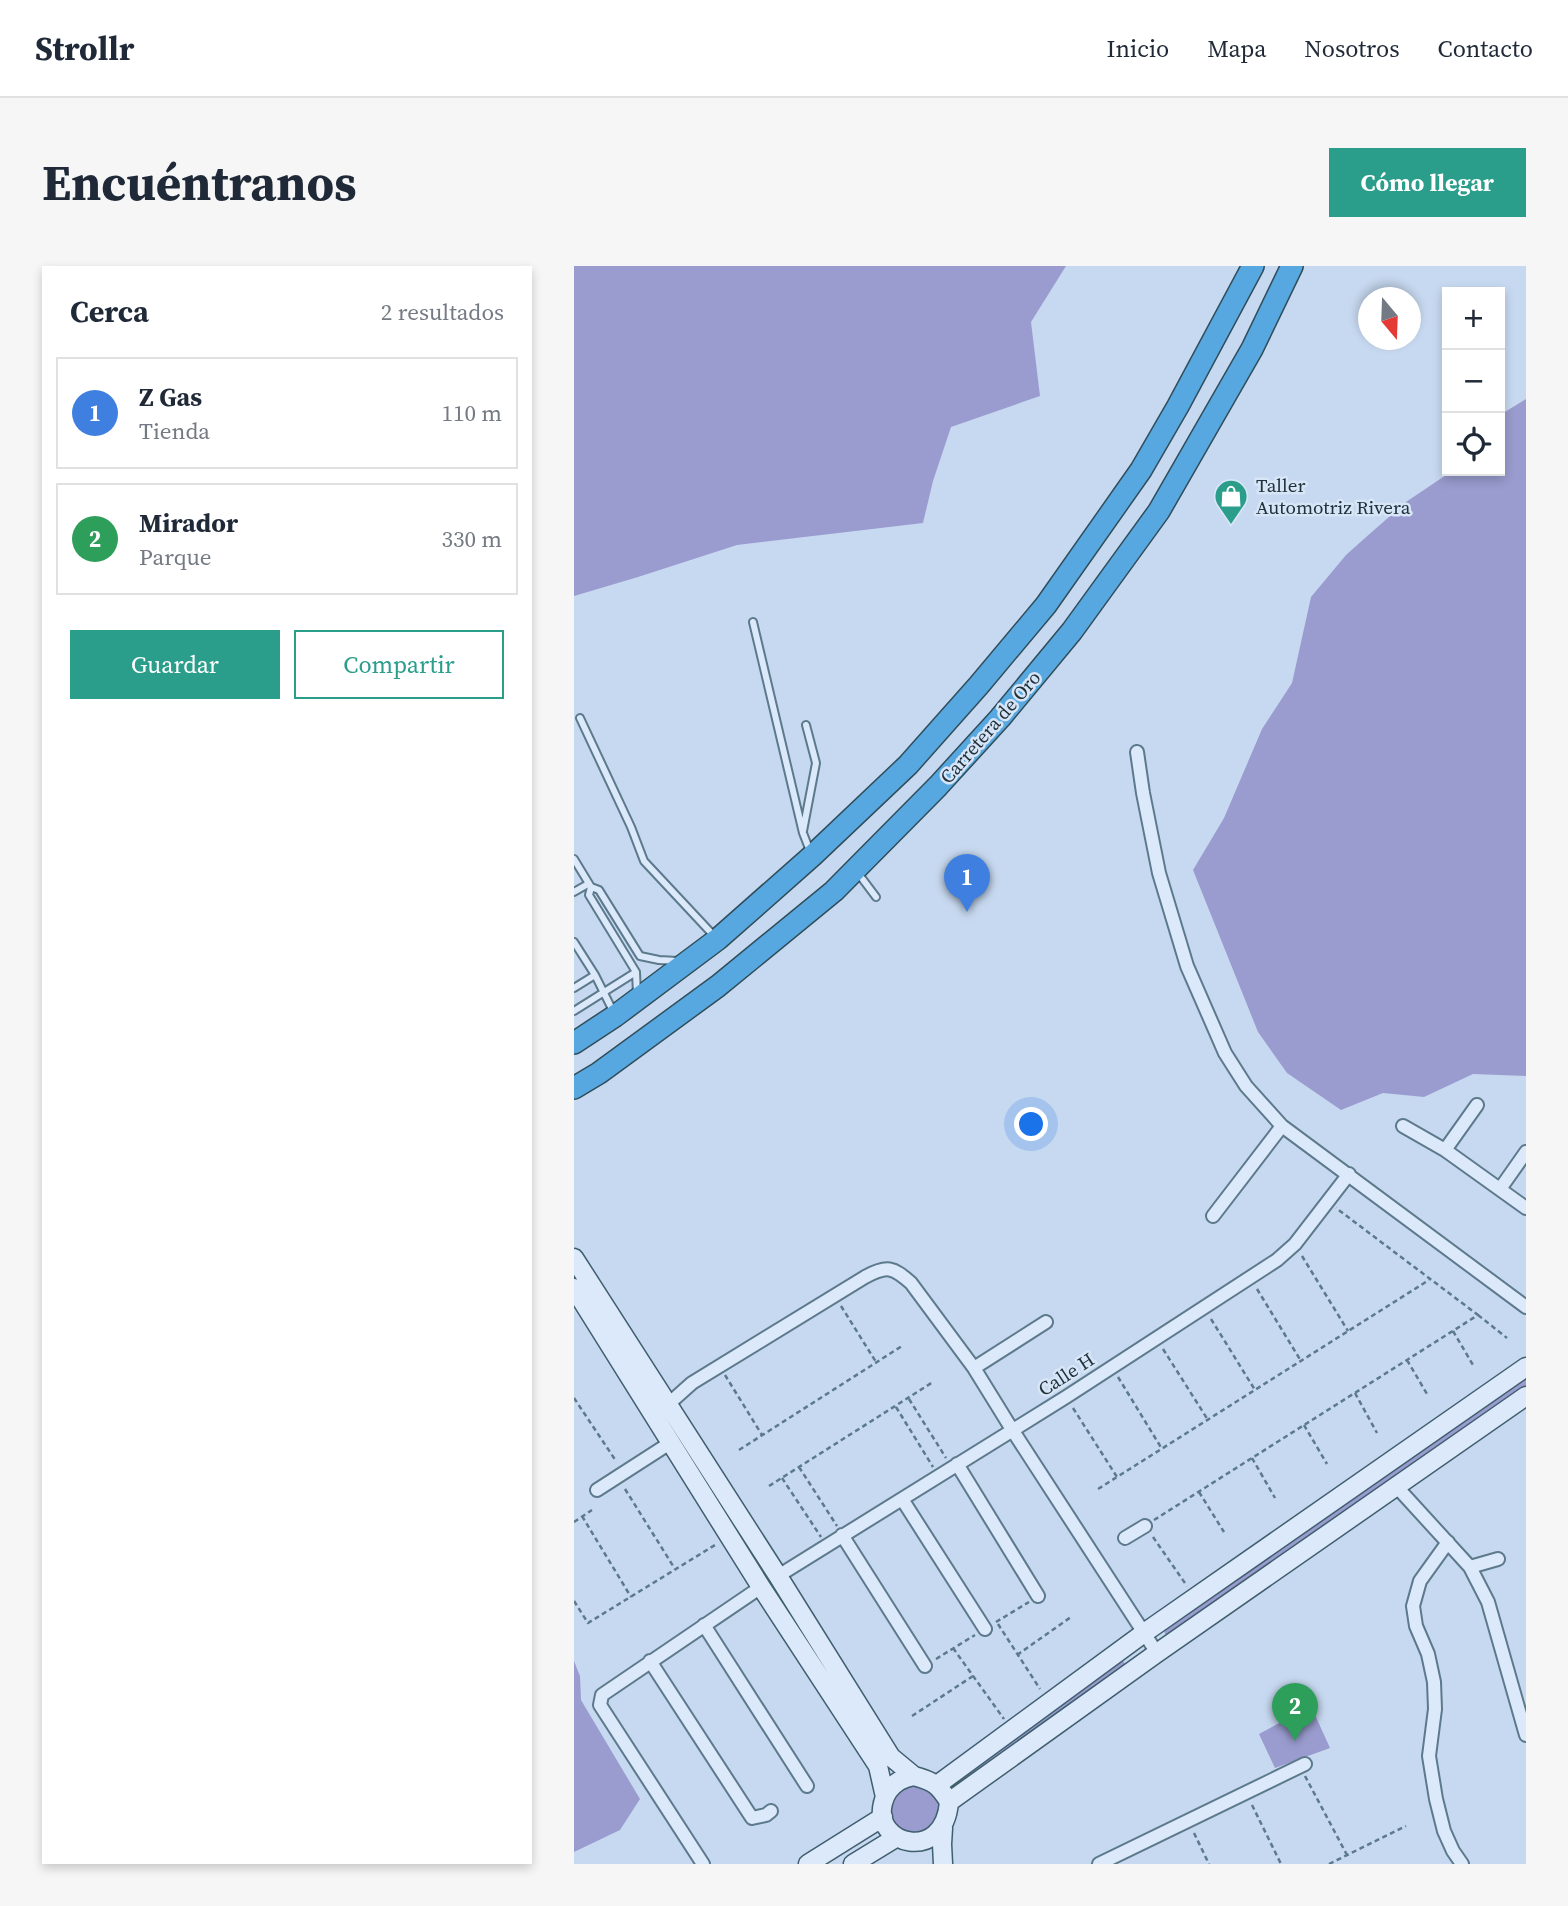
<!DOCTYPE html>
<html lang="es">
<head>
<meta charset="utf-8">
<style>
  :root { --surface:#fff; --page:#f6f6f7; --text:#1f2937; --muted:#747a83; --line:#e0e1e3; --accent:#2a9d8b }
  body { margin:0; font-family:"Source Serif 4",serif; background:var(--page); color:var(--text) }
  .controls { position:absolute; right:21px; top:21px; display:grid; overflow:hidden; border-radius:0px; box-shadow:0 4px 10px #0003 }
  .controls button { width:63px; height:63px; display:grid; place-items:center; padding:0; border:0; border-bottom:2px solid var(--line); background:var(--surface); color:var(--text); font:35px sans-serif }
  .compass { position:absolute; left:784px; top:21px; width:63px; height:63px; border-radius:50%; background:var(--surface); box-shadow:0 4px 10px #0003; rotate:161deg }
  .you { position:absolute; left:458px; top:859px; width:24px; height:24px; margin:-18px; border:5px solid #fff; border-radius:50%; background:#1a73e8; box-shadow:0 0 0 10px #1a73e833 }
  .badge { display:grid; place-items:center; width:46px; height:46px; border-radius:50%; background:var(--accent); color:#fff; font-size:23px; font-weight:700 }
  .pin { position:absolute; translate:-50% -58px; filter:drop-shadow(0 2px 4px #0008) }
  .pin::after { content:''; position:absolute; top:37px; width:24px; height:21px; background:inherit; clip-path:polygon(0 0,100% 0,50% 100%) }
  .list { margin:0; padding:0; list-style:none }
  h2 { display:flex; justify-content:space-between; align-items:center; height:91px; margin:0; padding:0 28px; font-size:30px }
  h2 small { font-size:23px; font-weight:400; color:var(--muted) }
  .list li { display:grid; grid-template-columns:46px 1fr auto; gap:21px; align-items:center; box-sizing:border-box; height:112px; margin:0 14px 14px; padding:0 14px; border:2px solid var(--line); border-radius:0px }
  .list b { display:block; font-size:26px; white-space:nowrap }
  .list p { margin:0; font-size:23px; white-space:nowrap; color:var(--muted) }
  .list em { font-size:23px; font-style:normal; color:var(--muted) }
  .actions { display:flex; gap:14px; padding:21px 28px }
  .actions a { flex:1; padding:16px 0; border:2px solid var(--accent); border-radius:0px; text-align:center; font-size:24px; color:var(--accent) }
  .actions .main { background:var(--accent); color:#fff }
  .icon { flex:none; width:38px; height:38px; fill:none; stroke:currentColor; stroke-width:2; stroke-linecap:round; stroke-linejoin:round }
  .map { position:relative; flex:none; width:952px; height:1598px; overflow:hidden; border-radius:0px }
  header { display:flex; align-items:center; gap:42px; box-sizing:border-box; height:98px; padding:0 35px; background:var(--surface); border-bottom:2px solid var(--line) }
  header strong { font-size:33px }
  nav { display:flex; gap:38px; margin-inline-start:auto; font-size:24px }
  .intro { display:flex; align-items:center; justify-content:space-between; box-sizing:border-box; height:168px; padding:0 42px }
  h1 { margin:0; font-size:49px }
  .button { padding:18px 32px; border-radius:0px; background:var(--accent); color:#fff; font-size:24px; font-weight:700 }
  main { display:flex; gap:42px; padding:0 42px }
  aside { flex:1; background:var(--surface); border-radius:0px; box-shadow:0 4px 10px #0003 }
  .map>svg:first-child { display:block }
  .green { fill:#9a9ccf }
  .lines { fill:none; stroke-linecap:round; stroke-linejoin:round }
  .lane-casing { stroke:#5c7a8c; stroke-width:10 }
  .street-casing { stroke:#5c7a8c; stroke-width:16 }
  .secondary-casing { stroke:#3f5e6e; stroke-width:21 }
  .highway-casing { stroke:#304d5a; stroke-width:24 }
  .path { stroke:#5c7a8c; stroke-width:2.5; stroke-dasharray:5 3.5; stroke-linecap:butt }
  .lane { stroke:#dbe9fa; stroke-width:6 }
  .street { stroke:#dbe9fa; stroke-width:12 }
  .secondary { stroke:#dbe9fa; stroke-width:18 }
  .highway { stroke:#57a8e0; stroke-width:21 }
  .labels { text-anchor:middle; stroke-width:5; stroke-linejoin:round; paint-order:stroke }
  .poi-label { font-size:19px; fill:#20333c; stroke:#d7e5f7; text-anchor:start }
  .street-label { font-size:19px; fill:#20333c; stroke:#d7e5f7 }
</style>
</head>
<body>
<header>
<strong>Strollr</strong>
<nav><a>Inicio</a><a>Mapa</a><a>Nosotros</a><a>Contacto</a></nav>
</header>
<div class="intro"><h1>Encuéntranos</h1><a class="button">Cómo llegar</a></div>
<main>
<aside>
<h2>Cerca<small>2 resultados</small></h2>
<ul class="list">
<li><span class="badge" style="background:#3f7fe0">1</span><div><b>Z Gas</b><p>Tienda</p></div><em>110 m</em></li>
<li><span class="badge" style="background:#2e9e5b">2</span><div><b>Mirador</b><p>Parque</p></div><em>330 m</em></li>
</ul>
<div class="actions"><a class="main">Guardar</a><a>Compartir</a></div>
</aside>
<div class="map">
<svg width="952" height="1598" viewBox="0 0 952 1598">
  <rect width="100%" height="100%" fill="#c7d9f0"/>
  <path class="green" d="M0,0H492L457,56L466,130L377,161L359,215L349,257L163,279L64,311L0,330Z
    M952,133V810L899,808L850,831L809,827L767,844L713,807L684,766L619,604L650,552L688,463L718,417L737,331L772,289L791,272L832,236L878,205H926V149Z
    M952,1110V1121L598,1368H591L590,1364Z
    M546,1394L550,1396L551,1398L549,1402L377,1527L371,1518Z
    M0,1395L6,1410L7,1434L66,1533L46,1564L0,1586Z
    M737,1440L756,1482L701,1502L685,1468Z
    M336,1519C350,1519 367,1527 366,1544C366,1549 362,1556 360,1562L337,1571L318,1558L316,1535L327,1522Z"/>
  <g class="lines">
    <defs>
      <path id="lane" d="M179,356L229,567L236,585
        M6,452L57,561L70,595L142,672
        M229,565L242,497L232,459
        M0,593L17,621
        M284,607L302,631
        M0,626L14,618
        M0,676L21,709L0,722
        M21,709L39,745
        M63,728L62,706L15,629L17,621L25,624L66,690L85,694L104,695
        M0,745L62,706"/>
      <path id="street" d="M563,486L569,527L585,607L613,700L651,787L672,820L708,860L952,1041
        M829,860L871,884L952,942
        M871,884L903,839
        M926,923L952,886
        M639,950L708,860
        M400,1102L472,1056
        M89,1143L118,1117L291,1011C313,999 319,1001 337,1017L400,1102L439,1165L583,1387
        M383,1198L464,1330
        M822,1220L896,1301L914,1336L952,1469
        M23,1224L96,1177
        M328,1233L411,1363
        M268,1269L351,1400
        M551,1272L571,1260
        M874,1276L846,1315L839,1340L842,1360L854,1388L860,1416L861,1443L855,1490L862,1533L870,1565L879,1585L888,1598
        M896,1301L924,1293
        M204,1310L492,1131L703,994L721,978L775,908
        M130,1359L233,1520
        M76,1395L178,1552L192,1549L197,1545
        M129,1598L26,1439L28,1429L187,1321
        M525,1598L731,1498"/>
      <path id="secondary" d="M0,992L204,1310L317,1491L340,1510
        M0,1022L187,1321L304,1500L311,1531
        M340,1510C359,1515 365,1519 375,1536C370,1598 298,1579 309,1537C311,1528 317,1520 325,1515C329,1513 335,1511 340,1510Z
        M363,1519L570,1367L952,1101
        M375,1536L583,1387L952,1130
        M369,1562L368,1578L369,1598
        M234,1598L309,1551
        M279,1598L323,1571"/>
      <path id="highway" d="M0,777L41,750L144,673L238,590L334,499L405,419L472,339L567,204L604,140L679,0
        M0,822L25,807L144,720L260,625L364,520L426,452L498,365L585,245L678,83L718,0"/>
    </defs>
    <use href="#lane" class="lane-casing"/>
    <use href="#street" class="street-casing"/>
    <use href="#secondary" class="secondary-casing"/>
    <use href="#highway" class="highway-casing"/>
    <path class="path" d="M728,990L774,1065
      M683,1023L727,1095
      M267,1040L302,1096
      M904,1049L933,1072
      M637,1053L681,1124
      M879,1065L899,1099
      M589,1083L634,1154
      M833,1094L853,1128
      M151,1109L188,1169
      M544,1111L588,1183
      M781,1127L803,1167
      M0,1132L42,1195
      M335,1133L372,1192
      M322,1141L359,1201
      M499,1142L543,1211L855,1014
      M730,1159L753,1198
      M165,1184L328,1080
      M678,1192L701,1232
      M225,1201L263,1260
      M208,1212L247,1271
      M195,1220L359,1116
      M51,1223L101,1303
      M524,1223L543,1211
      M625,1226L650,1266
      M8,1250L57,1331
      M580,1254L904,1049L762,942
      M0,1256L18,1244
      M579,1271L613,1320
      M0,1335L14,1357L141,1279
      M422,1356L455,1336
      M424,1358L466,1423
      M379,1382L430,1453
      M443,1389L497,1351
      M362,1393L401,1369
      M338,1450L399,1410
      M731,1510L773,1589
      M678,1539L707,1598
      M620,1567L635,1598
      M755,1598L832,1560"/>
    <use href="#lane" class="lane"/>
    <use href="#street" class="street"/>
    <use href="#secondary" class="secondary"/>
    <use href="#highway" class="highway"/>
  </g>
  <defs>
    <symbol id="shop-pin" viewBox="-11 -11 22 30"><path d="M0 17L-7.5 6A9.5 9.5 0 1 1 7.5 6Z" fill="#2a9d8b" stroke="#d7e5f7"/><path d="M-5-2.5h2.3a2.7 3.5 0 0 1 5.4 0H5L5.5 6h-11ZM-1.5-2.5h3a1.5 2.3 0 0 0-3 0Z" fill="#fff"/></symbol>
  </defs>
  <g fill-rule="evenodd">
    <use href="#shop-pin" x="638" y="211" width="38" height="52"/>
  </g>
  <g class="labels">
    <g class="poi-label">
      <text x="682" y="226">Taller<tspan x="682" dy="22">Automotriz Rivera</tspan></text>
    </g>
    <g class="street-label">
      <text transform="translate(416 461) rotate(-49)" y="7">Carretera de Oro</text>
      <text transform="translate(492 1108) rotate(-33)" y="7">Calle H</text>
    </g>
  </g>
</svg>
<div class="controls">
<button>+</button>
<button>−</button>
<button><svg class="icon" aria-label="locate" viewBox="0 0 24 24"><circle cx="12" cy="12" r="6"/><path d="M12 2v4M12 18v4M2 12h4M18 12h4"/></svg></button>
</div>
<svg class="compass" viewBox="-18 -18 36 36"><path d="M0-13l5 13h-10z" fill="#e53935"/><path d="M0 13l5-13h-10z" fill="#747a83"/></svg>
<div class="you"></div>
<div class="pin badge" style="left:393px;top:646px;background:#3f7fe0">1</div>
<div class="pin badge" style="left:721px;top:1475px;background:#2e9e5b">2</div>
</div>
</main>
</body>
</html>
